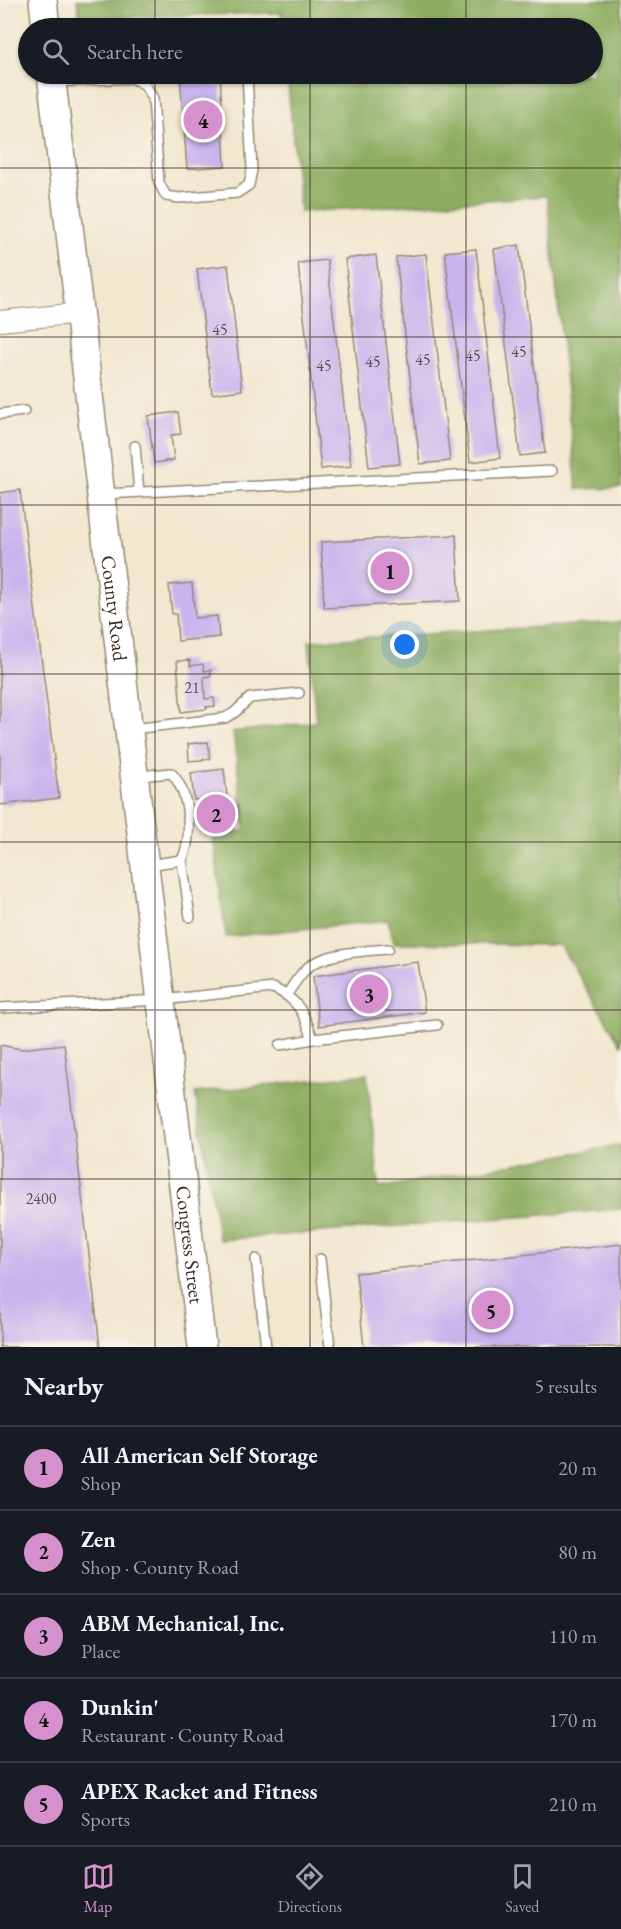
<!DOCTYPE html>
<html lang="en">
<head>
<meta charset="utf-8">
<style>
  :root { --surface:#171b24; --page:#242831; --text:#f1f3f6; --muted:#9ea1a6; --line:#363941; --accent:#d690ce }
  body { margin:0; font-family:"EB Garamond",serif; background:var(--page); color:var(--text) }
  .you { position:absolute; left:405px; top:645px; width:21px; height:21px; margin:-15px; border:4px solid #fff; border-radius:50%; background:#1a73e8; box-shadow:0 0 0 9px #1a73e833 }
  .badge { display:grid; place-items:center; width:39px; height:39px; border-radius:50%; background:var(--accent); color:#111; font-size:20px; font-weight:700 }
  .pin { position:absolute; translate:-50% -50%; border:3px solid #fff; box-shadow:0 2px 6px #0006 }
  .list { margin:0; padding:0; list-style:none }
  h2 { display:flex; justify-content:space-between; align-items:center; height:78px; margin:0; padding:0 24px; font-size:26px }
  h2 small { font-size:20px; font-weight:400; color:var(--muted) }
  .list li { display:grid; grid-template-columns:39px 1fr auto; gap:18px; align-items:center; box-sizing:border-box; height:84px; padding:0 24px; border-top:2px solid var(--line) }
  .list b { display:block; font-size:22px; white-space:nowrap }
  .list p { margin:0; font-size:20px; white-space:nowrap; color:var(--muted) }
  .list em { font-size:20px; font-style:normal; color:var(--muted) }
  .icon { flex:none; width:33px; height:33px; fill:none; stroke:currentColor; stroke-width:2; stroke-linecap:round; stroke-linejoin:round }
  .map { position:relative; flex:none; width:621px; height:1347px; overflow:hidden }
  .search { position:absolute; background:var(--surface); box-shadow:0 2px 4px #0004; left:18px; right:18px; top:18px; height:66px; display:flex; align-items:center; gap:15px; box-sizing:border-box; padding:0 21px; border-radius:33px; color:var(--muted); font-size:22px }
  .sheet { height:498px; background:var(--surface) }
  nav { display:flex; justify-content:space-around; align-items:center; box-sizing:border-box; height:84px; border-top:2px solid var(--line); background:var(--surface); font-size:16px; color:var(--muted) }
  nav a { display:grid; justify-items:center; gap:3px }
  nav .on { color:var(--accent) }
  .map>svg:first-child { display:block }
  .forest { fill:#8dad61; stroke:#646c40; stroke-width:1.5 }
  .building { fill:#c9b5ed }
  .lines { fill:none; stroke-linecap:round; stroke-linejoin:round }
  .lane-casing { stroke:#968876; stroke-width:12 }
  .street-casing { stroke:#968876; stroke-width:22 }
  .secondary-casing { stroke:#968876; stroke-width:30 }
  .lane { stroke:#fff; stroke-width:9 }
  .street { stroke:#fff; stroke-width:20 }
  .secondary { stroke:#fff; stroke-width:27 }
  .grid { fill:none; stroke:#3b2a1e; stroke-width:1.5; stroke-opacity:0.55 }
  .labels { text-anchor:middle; stroke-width:4.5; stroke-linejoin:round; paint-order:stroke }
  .number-label { font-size:16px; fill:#5e4d52 }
  .street-label { font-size:20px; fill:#3b2a1e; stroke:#f7f3e8 }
</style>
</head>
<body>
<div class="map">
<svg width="621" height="1347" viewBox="0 0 621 1347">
  <rect width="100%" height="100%" fill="#f7f3e8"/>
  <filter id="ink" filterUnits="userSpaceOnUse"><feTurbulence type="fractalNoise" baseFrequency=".0167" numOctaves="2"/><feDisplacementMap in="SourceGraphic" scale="12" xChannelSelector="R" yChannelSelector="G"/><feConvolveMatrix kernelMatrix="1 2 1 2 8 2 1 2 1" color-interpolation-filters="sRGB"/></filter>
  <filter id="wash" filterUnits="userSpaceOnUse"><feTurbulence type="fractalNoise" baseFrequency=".008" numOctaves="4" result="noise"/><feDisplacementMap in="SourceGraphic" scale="24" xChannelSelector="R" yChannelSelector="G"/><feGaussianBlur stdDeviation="1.35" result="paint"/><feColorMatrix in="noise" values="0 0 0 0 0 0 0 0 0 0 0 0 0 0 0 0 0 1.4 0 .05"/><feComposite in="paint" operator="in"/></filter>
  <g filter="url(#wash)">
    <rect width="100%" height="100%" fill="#f2e7cf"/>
    <path class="forest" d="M77,0H621V488L577,489L547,196L300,212L287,74H592V28H283L281,13L80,18Z
      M621,622V1045L560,945L394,943L388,920L226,937L213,837L245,830L233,732L316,722L309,641Z
      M367,1074L379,1188L621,1145V1209L219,1240L195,1093Z"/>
    <g id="blocks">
      <path class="building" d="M180,74H220L225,166L187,169Z
        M519,245L545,453L520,456L494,249Z
        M476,249L500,458L470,462L445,252Z
        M426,254L450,461L420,464L396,257Z
        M376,255L400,464L369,467L345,259Z
        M327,260L351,466L321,469L298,263Z
        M228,265L242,390L212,394L197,269Z
        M178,412L181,434L171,435L174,460L154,463L148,416Z
        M20,490L59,798L0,805V493Z
        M456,535L460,601L324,608L321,542Z
        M192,583L195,618L217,616L219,637L178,641L176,614H172L169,585Z
        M190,660V666L203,664L204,671L211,670V676L204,677L205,699L214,698L215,706L206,707L207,709L181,712L177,661Z
        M208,742L210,759L189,761L188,744Z
        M224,769L228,807L237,806L238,816L229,818L230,830L208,833L204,799L194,800L191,773Z
        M418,962L425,1012L319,1026L313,976Z
        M64,1044L100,1347H0V1045L21,1049Z
        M621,1244V1347H364L356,1273Z"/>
    </g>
  </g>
  <g filter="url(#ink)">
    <use href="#blocks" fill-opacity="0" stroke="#968876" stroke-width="1.5"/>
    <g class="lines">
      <defs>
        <path id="lane" d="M55,82L132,78L145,85L153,98L159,183L166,196L179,198L237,193L249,185L252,170L247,74
          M0,414L24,411
          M135,446L139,492
          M104,494L552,471
          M132,729L225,718L234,713L250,698L299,693
          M138,776L171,773C190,792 193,837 182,860L147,865
          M182,860L190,917
          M287,994C295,983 303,968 316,962C337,952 365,951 388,949
          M0,1008L162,1000L273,988C298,999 304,1013 313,1039
          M280,1045L313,1039L437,1025
          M256,1259L266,1347
          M320,1259L330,1347"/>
        <path id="street" d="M0,321L80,313"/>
        <g id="secondary">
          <path d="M43,0L46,28"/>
          <path id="s1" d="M51,74L202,1347"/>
        </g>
      </defs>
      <use href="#lane" class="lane-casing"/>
      <use href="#street" class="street-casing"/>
      <use href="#secondary" class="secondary-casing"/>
      <use href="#lane" class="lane"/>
      <use href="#street" class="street"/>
      <use href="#secondary" class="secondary"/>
    </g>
  </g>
  <path class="grid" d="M155,0V28M310,0V28M466,0V28M155,74V1347M310,74V1347M466,74V1347M0,168H621M0,337H621M0,505H621M0,674H621M0,842H621M0,1010H621M0,1179H621"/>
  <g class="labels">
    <g class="number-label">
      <text x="220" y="335">45</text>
      <text x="519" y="357">45</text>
      <text x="473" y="361">45</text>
      <text x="423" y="365">45</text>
      <text x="373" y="367">45</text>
      <text x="324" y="371">45</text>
      <text x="192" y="693">21</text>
      <text x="41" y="1204">2400</text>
    </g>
    <g class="street-label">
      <text dy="7" stroke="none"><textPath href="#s1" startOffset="538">County Road</textPath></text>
      <text dy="7" stroke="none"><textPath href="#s1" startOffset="1179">Congress Street</textPath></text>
    </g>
  </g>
</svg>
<div class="you"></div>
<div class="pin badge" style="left:390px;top:571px">1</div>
<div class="pin badge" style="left:216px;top:814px">2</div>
<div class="pin badge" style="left:369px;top:994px">3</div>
<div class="pin badge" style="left:203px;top:120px">4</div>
<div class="pin badge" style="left:491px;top:1310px">5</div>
<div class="search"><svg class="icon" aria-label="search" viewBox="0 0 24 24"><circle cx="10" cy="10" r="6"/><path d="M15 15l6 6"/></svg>Search here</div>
</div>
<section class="sheet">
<h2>Nearby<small>5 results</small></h2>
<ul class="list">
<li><span class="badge">1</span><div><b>All American Self Storage</b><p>Shop</p></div><em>20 m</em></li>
<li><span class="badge">2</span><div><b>Zen</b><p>Shop · County Road</p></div><em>80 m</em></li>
<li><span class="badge">3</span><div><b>ABM Mechanical, Inc.</b><p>Place</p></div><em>110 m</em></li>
<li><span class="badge">4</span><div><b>Dunkin'</b><p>Restaurant · County Road</p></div><em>170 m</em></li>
<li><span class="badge">5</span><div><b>APEX Racket and Fitness</b><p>Sports</p></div><em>210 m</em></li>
</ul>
</section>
<nav>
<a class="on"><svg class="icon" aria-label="map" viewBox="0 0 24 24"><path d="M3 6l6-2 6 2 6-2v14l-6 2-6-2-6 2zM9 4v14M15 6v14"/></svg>Map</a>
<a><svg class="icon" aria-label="directions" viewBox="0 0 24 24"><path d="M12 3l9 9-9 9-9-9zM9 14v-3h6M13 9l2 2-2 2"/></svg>Directions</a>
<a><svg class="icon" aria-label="saved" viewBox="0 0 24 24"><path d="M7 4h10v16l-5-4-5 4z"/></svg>Saved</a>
</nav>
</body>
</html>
